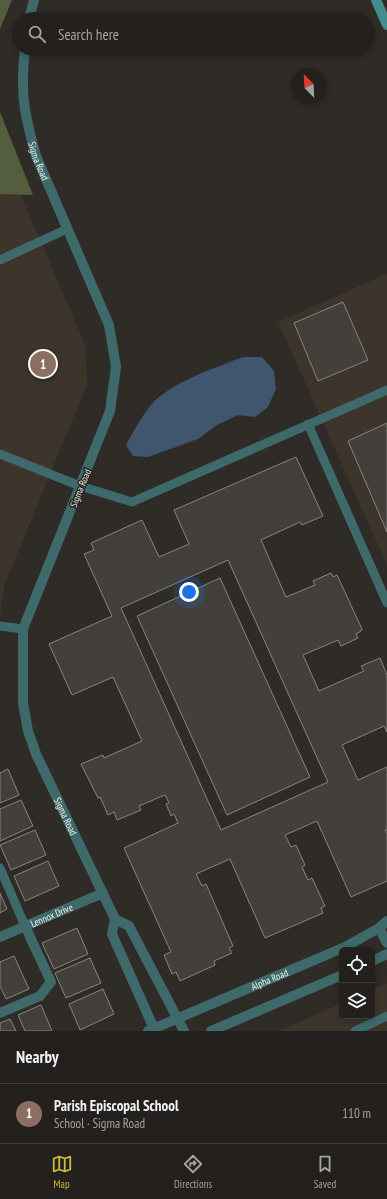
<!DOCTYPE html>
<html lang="en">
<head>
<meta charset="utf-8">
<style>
  :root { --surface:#23201d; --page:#2f2d2a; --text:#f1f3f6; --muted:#a3a3a4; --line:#403e3b; --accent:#ceb837 }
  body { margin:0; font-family:"PT Sans Narrow",sans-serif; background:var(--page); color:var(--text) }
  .controls { position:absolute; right:12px; bottom:12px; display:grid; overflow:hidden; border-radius:6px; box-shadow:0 2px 6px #0003 }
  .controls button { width:36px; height:36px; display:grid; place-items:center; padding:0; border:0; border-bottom:1px solid var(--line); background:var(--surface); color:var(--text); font:20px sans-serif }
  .compass { position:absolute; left:291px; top:68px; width:36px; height:36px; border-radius:50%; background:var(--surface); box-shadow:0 2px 6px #0003; rotate:336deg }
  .you { position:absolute; left:189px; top:592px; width:14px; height:14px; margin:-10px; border:3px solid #fff; border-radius:50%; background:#1a73e8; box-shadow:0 0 0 6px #1a73e833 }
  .badge { display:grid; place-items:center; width:26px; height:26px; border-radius:50%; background:var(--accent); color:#fff; font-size:13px; font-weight:700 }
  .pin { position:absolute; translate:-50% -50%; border:2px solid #fff; box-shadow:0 1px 4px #0006 }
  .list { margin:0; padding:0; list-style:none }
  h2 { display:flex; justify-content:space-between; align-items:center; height:52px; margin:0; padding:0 16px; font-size:17px }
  h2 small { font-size:13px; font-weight:400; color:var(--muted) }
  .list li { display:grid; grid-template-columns:26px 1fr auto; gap:12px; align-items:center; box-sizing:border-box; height:60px; padding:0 16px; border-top:1px solid var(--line) }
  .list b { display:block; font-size:15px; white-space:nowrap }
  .list p { margin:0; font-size:13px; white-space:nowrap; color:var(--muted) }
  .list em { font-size:13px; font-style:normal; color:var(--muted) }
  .icon { flex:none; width:22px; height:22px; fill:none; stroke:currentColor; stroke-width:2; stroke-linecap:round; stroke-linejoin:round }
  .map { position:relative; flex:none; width:387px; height:1031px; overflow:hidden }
  .search { position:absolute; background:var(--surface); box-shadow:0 2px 6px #0003; left:12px; right:12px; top:12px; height:44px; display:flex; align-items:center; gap:10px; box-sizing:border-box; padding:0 14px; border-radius:22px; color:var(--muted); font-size:15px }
  .sheet { height:112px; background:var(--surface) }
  nav { display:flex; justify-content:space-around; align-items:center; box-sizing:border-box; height:56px; border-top:1px solid var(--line); background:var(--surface); font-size:11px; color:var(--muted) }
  nav a { display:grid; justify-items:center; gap:2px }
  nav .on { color:var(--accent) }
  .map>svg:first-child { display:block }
  .built { fill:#3d352c }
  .forest { fill:#545d3d }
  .water { fill:#40556e }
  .building { fill:#43403c; stroke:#88847f; fill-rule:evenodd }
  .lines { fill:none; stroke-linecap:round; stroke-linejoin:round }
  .service { stroke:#3e6a6b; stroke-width:9 }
  .minor { stroke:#3e6a6b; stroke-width:10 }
  .tertiary { stroke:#3e6a6b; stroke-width:10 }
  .secondary { stroke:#428d8e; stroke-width:10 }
  .labels { text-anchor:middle; stroke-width:3; stroke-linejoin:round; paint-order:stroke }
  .street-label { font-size:10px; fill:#f1efec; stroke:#25221e }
</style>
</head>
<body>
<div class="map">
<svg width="387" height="1031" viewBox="0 0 387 1031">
  <rect width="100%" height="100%" fill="#2f2b27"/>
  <path class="built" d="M0,148L85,344L87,384L4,586L0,618Z
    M387,274V565L278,322Z
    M387,983V1031H279L342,1003V1016H372V989Z"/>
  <path class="forest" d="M0,0H12L0,29Z
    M0,112L33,195L0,194Z"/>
  <path class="water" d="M243,357H262L274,371L276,389L268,407L255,417L238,415L217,425L198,439L148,457L133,456L126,445C134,431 147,406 159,397C183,378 215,368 243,357Z"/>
  <path class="building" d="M343,302L368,360L318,381L294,323Z
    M387,423V532L348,441Z
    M296,457L323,516L302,525L300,522L261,540L286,597L315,585L313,581L331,573L333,577L337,575L362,629L361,631L356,634L358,638L341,646L338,640L303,655L319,691L364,671L361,666L380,658L387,675V732L384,726L342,745L358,780L387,767V830H385L387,834V881L351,897L317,821L285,835L291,847L296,845L305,865L302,867L308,880L312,878L325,906L321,908L323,913L265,938L230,859L196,874L202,886L206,884L233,946L229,948L232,953L214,961L215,965L180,981L176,972L172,974L164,955L171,952L124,848L178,823L174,814L171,816L166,804L169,803L165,795L139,806L141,810L117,820L114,812L108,815L100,797L98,798L81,764L103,755L104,758L142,741L113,677L72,695L49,644L112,616L84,554L94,550L91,543L142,520L159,557L189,544L174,510ZM228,560L328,782L221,830L121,608Z
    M220,578L310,777L227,815L137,616Z
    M8,769L19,795L0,803V773Z
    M21,800L33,826L0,841V809Z
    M35,830L46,855L11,870L0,845Z
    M48,861L59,886L25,901L14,876Z
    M0,893L7,909L0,913Z
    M77,928L88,954L54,969L42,943Z
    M14,956L29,989L6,999L0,986V962Z
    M90,958L101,983L66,998L55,973Z
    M103,989L114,1014L80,1030L69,1004Z
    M41,1005L52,1031H25L18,1015Z
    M10,1019L16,1031H0V1023Z"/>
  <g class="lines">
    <path class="service" d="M0,260L67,229
      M308,424L387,603
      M0,454L80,486L132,502L387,390
      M0,626L23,629
      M0,868L25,926
      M355,1031L387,1016"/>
    <g class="minor">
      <path d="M29,19L34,0"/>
      <path id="s1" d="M25,49C23,66 22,84 24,102C26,120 31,138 36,156L109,325L116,367L110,411L23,629V703L28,731L36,754L115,919L112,934L155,1031"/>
      <path d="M115,919L129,926L184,1031"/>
      <path id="s2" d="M0,937L103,893"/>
      <path d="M0,1013L40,996L51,982L25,926"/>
    </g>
    <g class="tertiary">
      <path d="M379,928L387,943"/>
      <path d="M372,961L387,954"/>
      <path id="s3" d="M148,1031L345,947L379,928L387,921"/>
      <path d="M211,1031L342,975"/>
    </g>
    <path class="secondary" d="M376,0L387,25"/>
  </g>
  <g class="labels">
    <g class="street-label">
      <text dy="4" stroke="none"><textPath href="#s1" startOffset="114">Sigma Road</textPath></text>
      <text transform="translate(80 488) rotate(-68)" y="4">Sigma Road</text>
      <text dy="4" stroke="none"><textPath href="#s1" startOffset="810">Sigma Road</textPath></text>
      <text dy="4" stroke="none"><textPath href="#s2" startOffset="56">Lennox Drive</textPath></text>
      <text dy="4" stroke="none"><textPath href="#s3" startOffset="132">Alpha Road</textPath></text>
    </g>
  </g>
</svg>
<div class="controls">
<button><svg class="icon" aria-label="locate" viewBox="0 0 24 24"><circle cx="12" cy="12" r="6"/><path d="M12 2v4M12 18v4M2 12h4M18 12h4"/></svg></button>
<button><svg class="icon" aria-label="layers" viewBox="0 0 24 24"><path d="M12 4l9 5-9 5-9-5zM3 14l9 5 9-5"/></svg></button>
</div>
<svg class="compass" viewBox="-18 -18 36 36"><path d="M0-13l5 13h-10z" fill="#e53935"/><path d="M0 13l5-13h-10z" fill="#a3a3a4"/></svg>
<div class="you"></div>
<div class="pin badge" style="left:43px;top:364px;background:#8d6e63">1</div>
<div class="search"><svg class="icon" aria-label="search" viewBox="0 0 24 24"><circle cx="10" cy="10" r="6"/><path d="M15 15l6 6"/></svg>Search here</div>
</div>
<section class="sheet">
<h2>Nearby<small></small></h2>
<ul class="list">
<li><span class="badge" style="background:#8d6e63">1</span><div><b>Parish Episcopal School</b><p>School · Sigma Road</p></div><em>110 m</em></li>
</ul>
</section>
<nav>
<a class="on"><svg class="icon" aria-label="map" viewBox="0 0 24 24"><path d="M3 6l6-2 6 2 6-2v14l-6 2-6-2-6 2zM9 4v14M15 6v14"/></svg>Map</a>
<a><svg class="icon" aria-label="directions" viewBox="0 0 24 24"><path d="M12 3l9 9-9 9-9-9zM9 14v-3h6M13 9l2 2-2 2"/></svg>Directions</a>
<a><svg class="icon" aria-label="saved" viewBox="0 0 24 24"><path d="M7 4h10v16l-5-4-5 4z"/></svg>Saved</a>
</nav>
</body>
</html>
